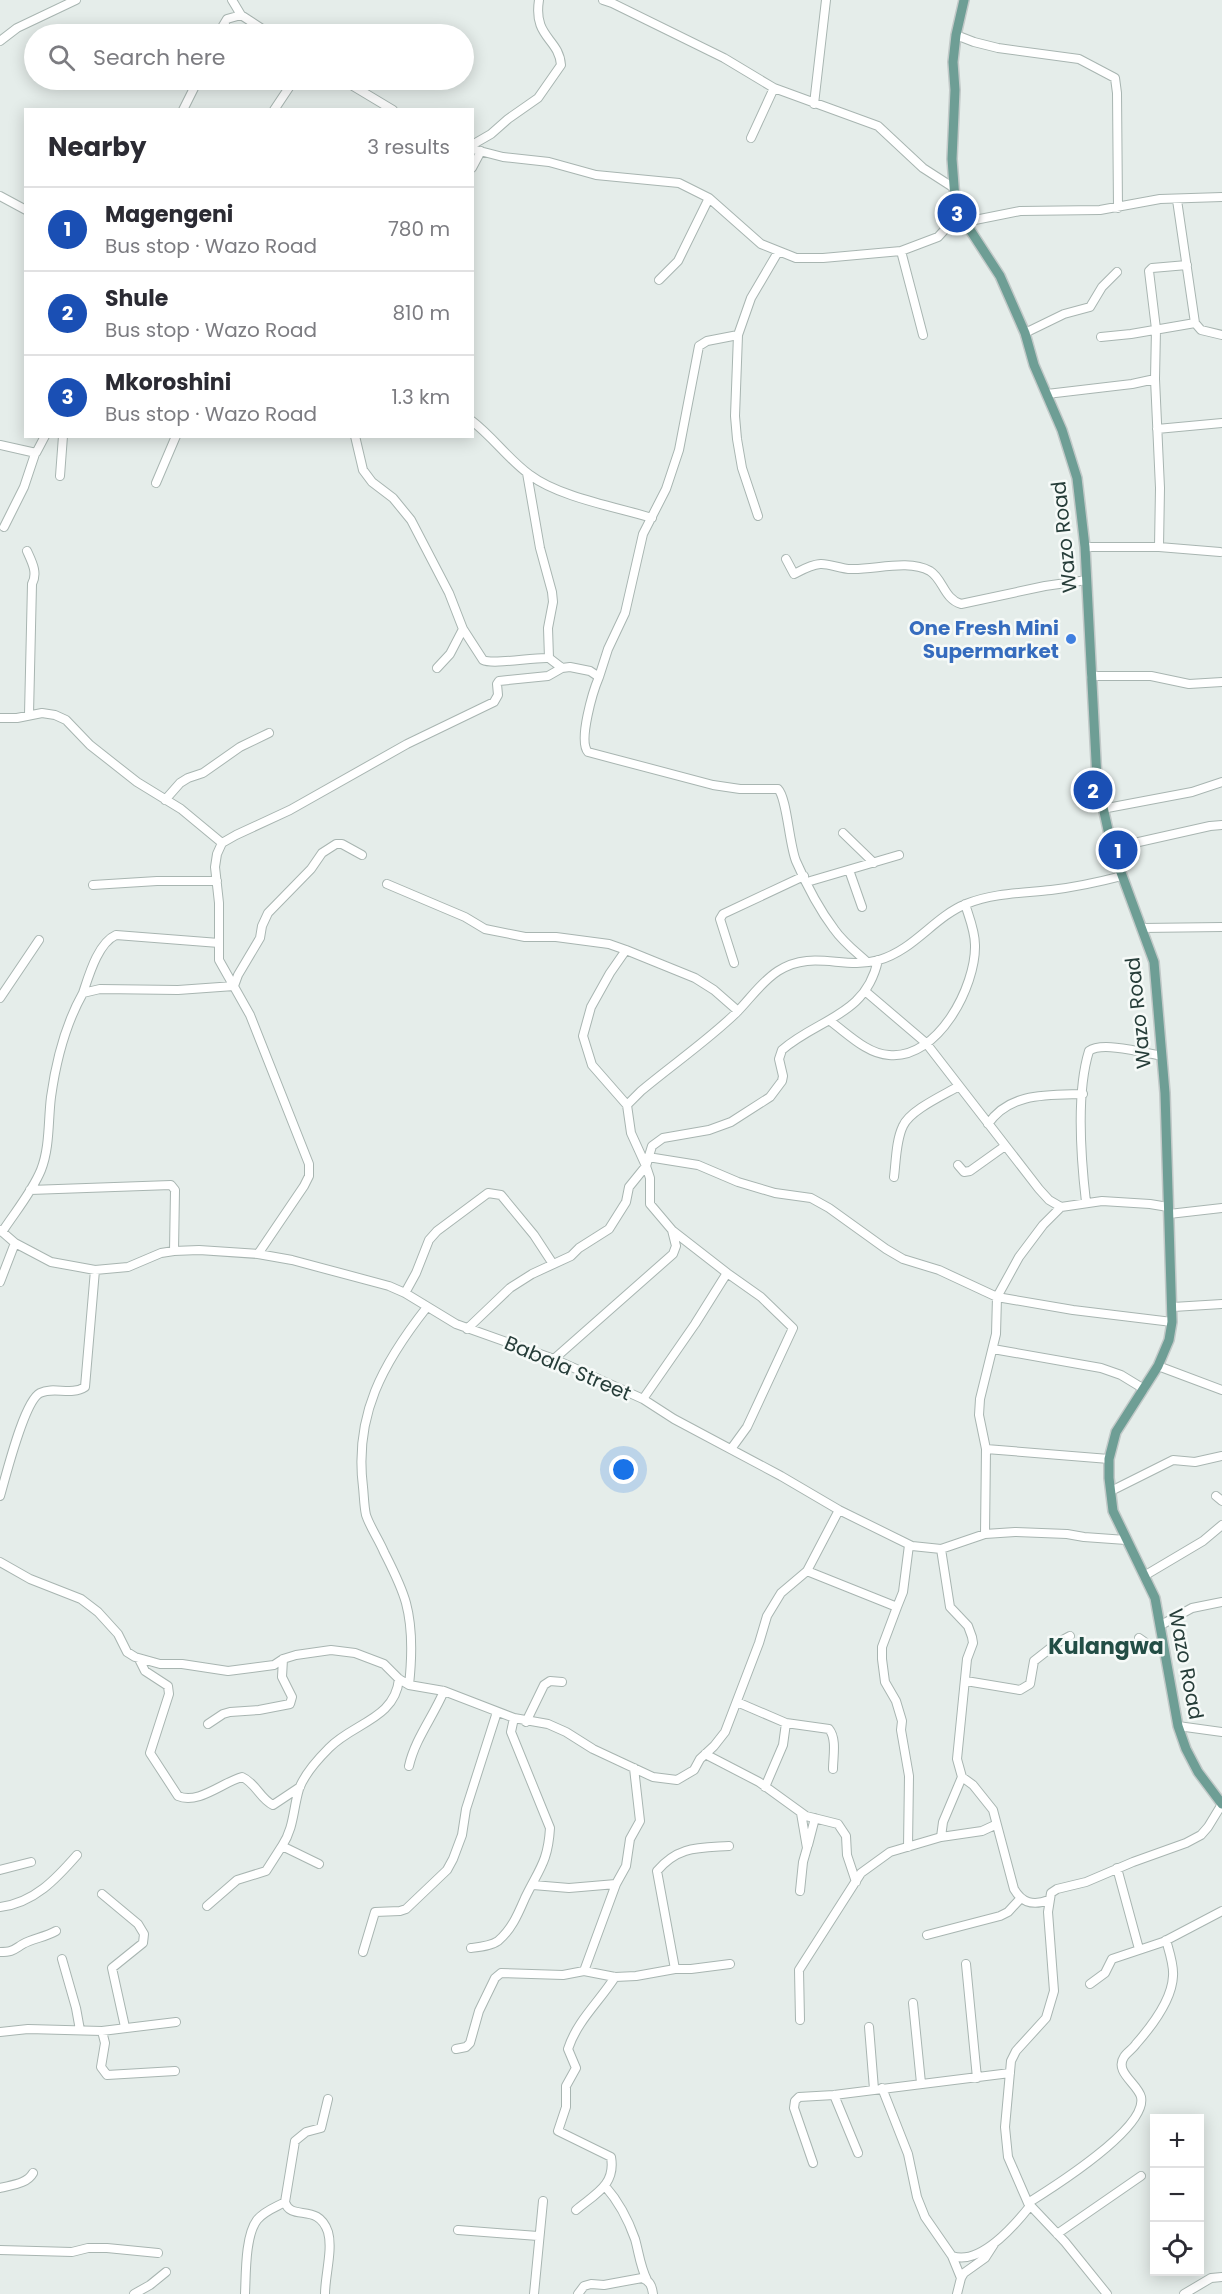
<!DOCTYPE html>
<html lang="en">
<head>
<meta charset="utf-8">
<style>
  :root { --surface:#fff; --page:#f2f2f3; --text:#2b2b33; --muted:#7c7c81; --line:#e1e1e2; --accent:#7f594c }
  body { margin:0; font-family:Poppins,sans-serif; background:var(--page); color:var(--text) }
  .controls { position:absolute; right:18px; bottom:18px; display:grid; overflow:hidden; border-radius:0px; box-shadow:0 3px 15px #0003 }
  .controls button { width:54px; height:54px; display:grid; place-items:center; padding:0; border:0; border-bottom:2px solid var(--line); background:var(--surface); color:var(--text); font:30px sans-serif }
  .you { position:absolute; left:624px; top:1470px; width:21px; height:21px; margin:-15px; border:4px solid #fff; border-radius:50%; background:#1a73e8; box-shadow:0 0 0 9px #1a73e833 }
  .badge { display:grid; place-items:center; width:39px; height:39px; border-radius:50%; background:var(--accent); color:#fff; font-size:20px; font-weight:700 }
  .pin { position:absolute; translate:-50% -50%; border:3px solid #fff; box-shadow:0 2px 6px #0006 }
  .list { margin:0; padding:0; list-style:none }
  h2 { display:flex; justify-content:space-between; align-items:center; height:78px; margin:0; padding:0 24px; font-size:26px }
  h2 small { font-size:20px; font-weight:400; color:var(--muted) }
  .list li { display:grid; grid-template-columns:39px 1fr auto; gap:18px; align-items:center; box-sizing:border-box; height:84px; padding:0 24px; border-top:2px solid var(--line) }
  .list b { display:block; font-size:22px; white-space:nowrap }
  .list p { margin:0; font-size:20px; white-space:nowrap; color:var(--muted) }
  .list em { font-size:20px; font-style:normal; color:var(--muted) }
  .icon { flex:none; width:33px; height:33px; fill:none; stroke:currentColor; stroke-width:2; stroke-linecap:round; stroke-linejoin:round }
  .map { position:relative; flex:none; width:1222px; height:2294px; overflow:hidden }
  .search { position:absolute; background:var(--surface); box-shadow:0 3px 15px #0003; left:24px; top:24px; width:450px; height:66px; display:flex; align-items:center; gap:15px; box-sizing:border-box; padding:0 21px; border-radius:33px; color:var(--muted); font-size:22px }
  .panel { position:absolute; background:var(--surface); box-shadow:0 3px 15px #0003; left:24px; top:108px; width:450px; height:330px; border-radius:0px }
  .map>svg:first-child { display:block }
  .lines { fill:none; stroke-linecap:round; stroke-linejoin:round }
  .minor-casing { stroke:#a8b5b1; stroke-width:10 }
  .major-casing { stroke:#c2c9c8; stroke-width:12 }
  .minor { stroke:#fff; stroke-width:8 }
  .major { stroke:#6e9e95; stroke-width:9 }
  .shop-dot { fill:#3f7fe0; stroke:#f6faf8; stroke-width:2 }
  .labels { text-anchor:middle; stroke-width:5; stroke-linejoin:round; paint-order:stroke }
  .street-label { font-size:20px; fill:#263d39; stroke:#f6faf8 }
  .shop-label { font-size:20px; font-weight:bold; fill:#366cbe; stroke:#f6faf8; text-anchor:end }
  .quarter-label { font-size:22px; font-weight:bold; fill:#234e46; stroke:#f6faf8 }
</style>
</head>
<body>
<div class="map">
<svg width="1222" height="2294" viewBox="0 0 1222 2294">
  <rect width="100%" height="100%" fill="#e5edea"/>
  <g class="lines">
    <defs>
      <path id="minor" d="M232,0L241,15L270,34
        M603,0L612,3L724,58L774,88L878,126L923,168L954,188
        M218,34L227,19L241,15
        M956,35L974,42L998,48L1079,59L1115,78L1117,93L1118,208
        M0,41L17,28L76,0
        M343,80L393,110
        M814,104L826,0
        M183,110L198,80
        M274,110L294,80
        M751,138L774,88
        M472,145L491,134L508,119L538,98L561,65C559,38 533,38 539,0
        M472,149L503,157L549,162L596,175L679,183L709,198L761,244L796,258H823L901,251L938,237L960,213
        M472,168L481,151
        M0,196L26,210
        M1177,200L1195,323L1201,330L1222,335
        M965,222L1020,211L1100,210L1160,199L1222,197
        M901,251L923,335
        M659,280L678,261L709,198
        M1025,333L1064,314L1090,307L1102,287L1117,272
        M1101,337L1131,334L1195,323
        M1155,379L1160,488L1159,547
        M1047,394L1132,384L1155,379L1156,329L1149,271L1152,268L1187,265
        M472,421C493,437 509,460 530,475C559,497 616,507 652,518
        M1157,429L1222,423
        M355,436L363,470L372,482L393,498L411,520L449,593L463,629L483,660C493,665 533,657 549,658
        M0,445L36,453L45,436
        M527,473L540,548L552,592L553,602L548,628L549,658L562,668
        M60,476L63,436
        M156,483L176,436
        M758,516L742,468L737,439L735,416L738,335L751,298L778,252
        M4,527L24,487L35,454
        M1085,547H1159L1220,552
        M27,551C32,562 38,573 32,584L29,714
        M786,559L794,574C802,570 810,565 820,564C828,563 841,569 851,569C875,570 908,559 930,571C943,579 944,599 961,604L1045,586L1087,580
        M437,668L450,654L463,629
        M1091,676H1151L1189,684L1222,682
        M599,677L608,649L625,613L643,534L666,489L679,450L699,346L707,341L738,335
        M0,718H17L42,713L55,715L66,720L90,745L137,782L181,809L222,843
        M165,800L180,783L188,778L203,773L240,747L269,733
        M1102,809L1192,792L1222,782
        M843,833L874,863
        M1112,848L1210,826L1222,825
        M849,870L862,907
        M807,882L899,855
        M387,884L465,917L485,929L525,937H556L609,944L626,950L695,978L714,990L738,1011
        M93,885L157,881H217
        M1142,928L1222,927
        M734,963L720,919L723,914L804,876
        M865,991L926,1043L1039,1189L1049,1200L1061,1207L1102,1201L1150,1204L1168,1207
        M83,993C89,975 98,943 116,935L219,943
        M0,998L39,940
        M830,1021C847,1033 867,1054 889,1055C938,1060 976,986 975,945C975,931 969,917 965,904
        M627,1105L641,1091C672,1065 707,1041 736,1013C750,999 761,982 778,971C812,949 843,970 879,960C914,950 934,917 966,904C993,893 1023,893 1051,890C1076,887 1099,882 1122,876
        M988,1124C1010,1092 1048,1095 1083,1094
        M648,1157L698,1165L738,1182L775,1193L811,1198L829,1208L886,1249L903,1259L939,1270L997,1297L1073,1310L1172,1322
        M958,1165L964,1172L970,1171L1005,1146
        M894,1177C896,1161 896,1140 903,1126C910,1110 944,1095 959,1086
        M30,1190L171,1185L175,1190L174,1251
        M1086,1202C1081,1159 1076,1093 1089,1051C1102,1041 1145,1053 1162,1056
        M1169,1214L1222,1208
        M0,1230L15,1243L51,1262L95,1270L128,1267L161,1253L174,1251L199,1250L258,1254L292,1260L389,1286L405,1293L456,1324L554,1359L643,1399L674,1419L781,1476L839,1510L912,1546L941,1549L985,1534L1015,1532L1067,1534L1084,1537L1126,1540
        M2,1232C15,1212 32,1192 41,1170C50,1147 48,1121 51,1097C56,1061 65,1025 83,993L100,989L178,990L234,986L238,975L260,938L262,926L268,913L311,869L322,853L336,844H342L362,855
        M258,1254L304,1186L309,1176V1164L250,1015L219,960V903L215,867L217,854L222,843L236,835L290,810L407,744L494,702L498,695L497,684L499,681L548,676L562,668L570,667L590,671L599,677C593,691 578,741 588,752L713,785L740,789H778C787,798 789,844 796,861C806,884 819,909 834,929C843,942 856,952 867,962
        M727,1273L761,1297L793,1328L747,1427L731,1449
        M0,1282L15,1243
        M405,1293L416,1273L429,1240L437,1231L488,1193L501,1195L534,1235L553,1264
        M1173,1307L1222,1304
        M467,1329L510,1288L532,1274L571,1256L579,1248L609,1229L626,1202L629,1187L646,1166L652,1146L663,1138L709,1130L731,1122L770,1097L782,1081L783,1076L779,1059L782,1050C819,1018 866,1016 878,960
        M993,1349L1101,1368L1121,1375L1144,1389
        M554,1359L673,1254L676,1246L672,1230L650,1204V1178L646,1166L631,1133L627,1105L592,1065L583,1036L591,1007L610,973L626,950
        M1158,1366L1222,1390
        M643,1399L695,1324L727,1273L673,1231
        M986,1449L1109,1459
        M1111,1491L1173,1460L1195,1462L1222,1456
        M0,1496C6,1476 24,1401 40,1393C54,1386 71,1396 85,1387L95,1270
        M1216,1496L1222,1501
        M985,1534L986,1449L979,1415L980,1399L996,1334L997,1297L1019,1257L1043,1225L1061,1207
        M941,1549L950,1607L968,1626L972,1637L973,1643L967,1659L957,1759L962,1777L973,1785L993,1810L1014,1889C1022,1903 1033,1906 1049,1900
        M0,1562L30,1579L81,1599L98,1612L118,1634L127,1652L135,1657L160,1664H182L228,1671L274,1665L283,1659L296,1655L331,1650L355,1653L384,1664L399,1679L409,1685L444,1691L514,1718L548,1724L566,1732L593,1749L653,1777L677,1780L694,1770L700,1759L714,1746L725,1732L759,1643L767,1616L781,1593L807,1571L839,1510
        M807,1571L897,1607L882,1647V1659L885,1682L896,1701L902,1721L901,1730L909,1776L908,1847
        M1144,1576L1203,1541L1222,1525
        M897,1607L903,1592L909,1545
        M1161,1625L1192,1608L1222,1602
        M1139,1638L1156,1650L1164,1652
        M139,1659L145,1671L168,1686L169,1694L150,1753L178,1796C198,1805 223,1782 242,1777C256,1783 260,1799 273,1805L300,1787
        M966,1681L1020,1690L1030,1684L1034,1661L1057,1643L1070,1636
        M409,1685C412,1658 413,1629 406,1603C401,1585 392,1568 384,1552C379,1540 370,1527 366,1515C364,1506 364,1496 363,1487C354,1415 383,1363 427,1307
        M737,1702L786,1723L829,1729C837,1739 833,1757 833,1769
        M526,1722L544,1685L550,1681L562,1682
        M208,1724L223,1714L230,1712L259,1710L290,1704L292,1697L282,1677L283,1659
        M1178,1726L1222,1732
        M705,1754L759,1782L806,1816L838,1824L846,1836L847,1855L856,1882
        M409,1766C415,1739 433,1717 444,1691
        M765,1787L783,1745L786,1723
        M941,1837L943,1822L962,1777
        M808,1845L815,1818
        M319,1864L282,1846C294,1828 293,1809 299,1789C304,1775 319,1758 329,1748C353,1723 395,1719 399,1679
        M1117,1868L1139,1949
        M0,1870L31,1862
        M533,1885L569,1888L616,1884
        M800,1891L803,1862L807,1848L801,1813
        M102,1894L138,1924L144,1934L143,1943L112,1968L125,2027
        M207,1906L237,1880L266,1871L282,1846
        M0,1907C34,1903 56,1879 77,1855
        M927,1935L1000,1916L1008,1912L1020,1899
        M471,1948C480,1947 491,1946 498,1941C512,1929 518,1914 525,1898C539,1869 548,1862 550,1828L511,1732L514,1718
        M0,1952C13,1952 13,1950 23,1944C32,1939 45,1937 56,1931
        M363,1952L375,1912L400,1911L406,1909L447,1870L453,1859L462,1835L466,1809L497,1712
        M62,1959L76,2008L80,2030
        M966,1964L977,2078
        M675,1969L657,1871C678,1846 698,1848 729,1846
        M584,1971L616,1884L626,1866L630,1839L640,1821L634,1768
        M1090,1984L1105,1973L1112,1959L1163,1942L1222,1911
        M913,2003L921,2083
        M800,2020L799,1970L861,1873L890,1852L941,1837L982,1831L995,1825
        M869,2027L874,2089
        M102,2031L105,2043L101,2067L107,2075L175,2071
        M0,2032L28,2029L102,2031L176,2022
        M456,2049L466,2047L470,2043L479,2011L495,1978L501,1973L563,1975L584,1971L615,1977L636,1976L675,1969H691L730,1964
        M882,2088L908,2154L917,2197L925,2217L952,2256C980,2266 1015,2225 1030,2206
        M834,2095L858,2153
        M813,2163L794,2108L795,2101L799,2097L834,2095L1010,2073
        M605,2186C619,2202 628,2219 635,2239C639,2253 640,2266 647,2280
        M0,2188C11,2185 27,2184 33,2173
        M1028,2203C1052,2188 1148,2128 1141,2097C1138,2084 1114,2072 1124,2057C1127,2052 1133,2049 1136,2044C1151,2027 1172,2000 1173,1976C1174,1965 1169,1951 1166,1940
        M576,2210C595,2194 616,2185 611,2157L558,2131L566,2107V2086L576,2068L568,2049C577,2021 599,2002 615,1977
        M458,2230L538,2236
        M1057,2234L1141,2176
        M0,2250L72,2252L88,2248H107L158,2253
        M952,2256L961,2278
        M134,2294L150,2285L166,2272
        M245,2294C246,2274 245,2236 257,2220C264,2211 276,2207 285,2202
        M325,2294C325,2276 333,2249 328,2232C318,2202 291,2222 285,2202L295,2141L306,2132L321,2128L328,2099
        M534,2294L543,2201
        M578,2294L584,2286L591,2284L604,2285L642,2278C650,2281 652,2286 653,2294
        M957,2294L961,2278L964,2273L985,2258L994,2244
        M1107,2294L1065,2242L1028,2203L1008,2157L1005,2127L1011,2061L1016,2051L1046,2018L1054,1991L1048,1912L1051,1893L1057,1889L1086,1882L1133,1862L1186,1843L1201,1835L1208,1827L1222,1804
        M1184,2294L1211,2278L1222,2277"/>
      <path id="major" d="M964,0L956,35L953,62L955,90L952,159L955,199L965,222L1000,276L1025,333L1034,365L1062,430L1077,478L1085,547L1097,780L1112,848L1154,962L1165,1093L1172,1322L1169,1340L1158,1366L1116,1432L1109,1459V1478L1113,1511L1155,1598L1178,1726L1186,1749L1198,1772L1222,1804"/>
    </defs>
    <use href="#minor" class="minor-casing"/>
    <use href="#major" class="major-casing"/>
    <use href="#minor" class="minor"/>
    <use href="#major" class="major"/>
  </g>
  <circle class="shop-dot" cx="1071" cy="639" r="6"/>
  <g class="labels">
    <g class="street-label">
      <text transform="translate(1064 537) rotate(-96)" y="7">Wazo Road</text>
      <text transform="translate(1138 1013) rotate(-96)" y="7">Wazo Road</text>
      <text transform="translate(568 1368) rotate(23)" y="7">Babala Street</text>
      <text transform="translate(1186 1664) rotate(79)" y="7">Wazo Road</text>
    </g>
    <g class="shop-label">
      <text x="1059" y="635">One Fresh Mini<tspan x="1059" dy="23">Supermarket</tspan></text>
    </g>
    <g class="quarter-label">
      <text x="1106" y="1654">Kulangwa</text>
    </g>
  </g>
</svg>
<div class="controls">
<button>+</button>
<button>−</button>
<button><svg class="icon" aria-label="locate" viewBox="0 0 24 24"><circle cx="12" cy="12" r="6"/><path d="M12 2v4M12 18v4M2 12h4M18 12h4"/></svg></button>
</div>
<div class="you"></div>
<div class="pin badge" style="left:1118px;top:850px;background:#1a4fb4">1</div>
<div class="pin badge" style="left:1093px;top:790px;background:#1a4fb4">2</div>
<div class="pin badge" style="left:957px;top:213px;background:#1a4fb4">3</div>
<div class="search"><svg class="icon" aria-label="search" viewBox="0 0 24 24"><circle cx="10" cy="10" r="6"/><path d="M15 15l6 6"/></svg>Search here</div>
<section class="panel">
<h2>Nearby<small>3 results</small></h2>
<ul class="list">
<li><span class="badge" style="background:#1a4fb4">1</span><div><b>Magengeni</b><p>Bus stop · Wazo Road</p></div><em>780 m</em></li>
<li><span class="badge" style="background:#1a4fb4">2</span><div><b>Shule</b><p>Bus stop · Wazo Road</p></div><em>810 m</em></li>
<li><span class="badge" style="background:#1a4fb4">3</span><div><b>Mkoroshini</b><p>Bus stop · Wazo Road</p></div><em>1.3 km</em></li>
</ul>
</section>
</div>
</body>
</html>
